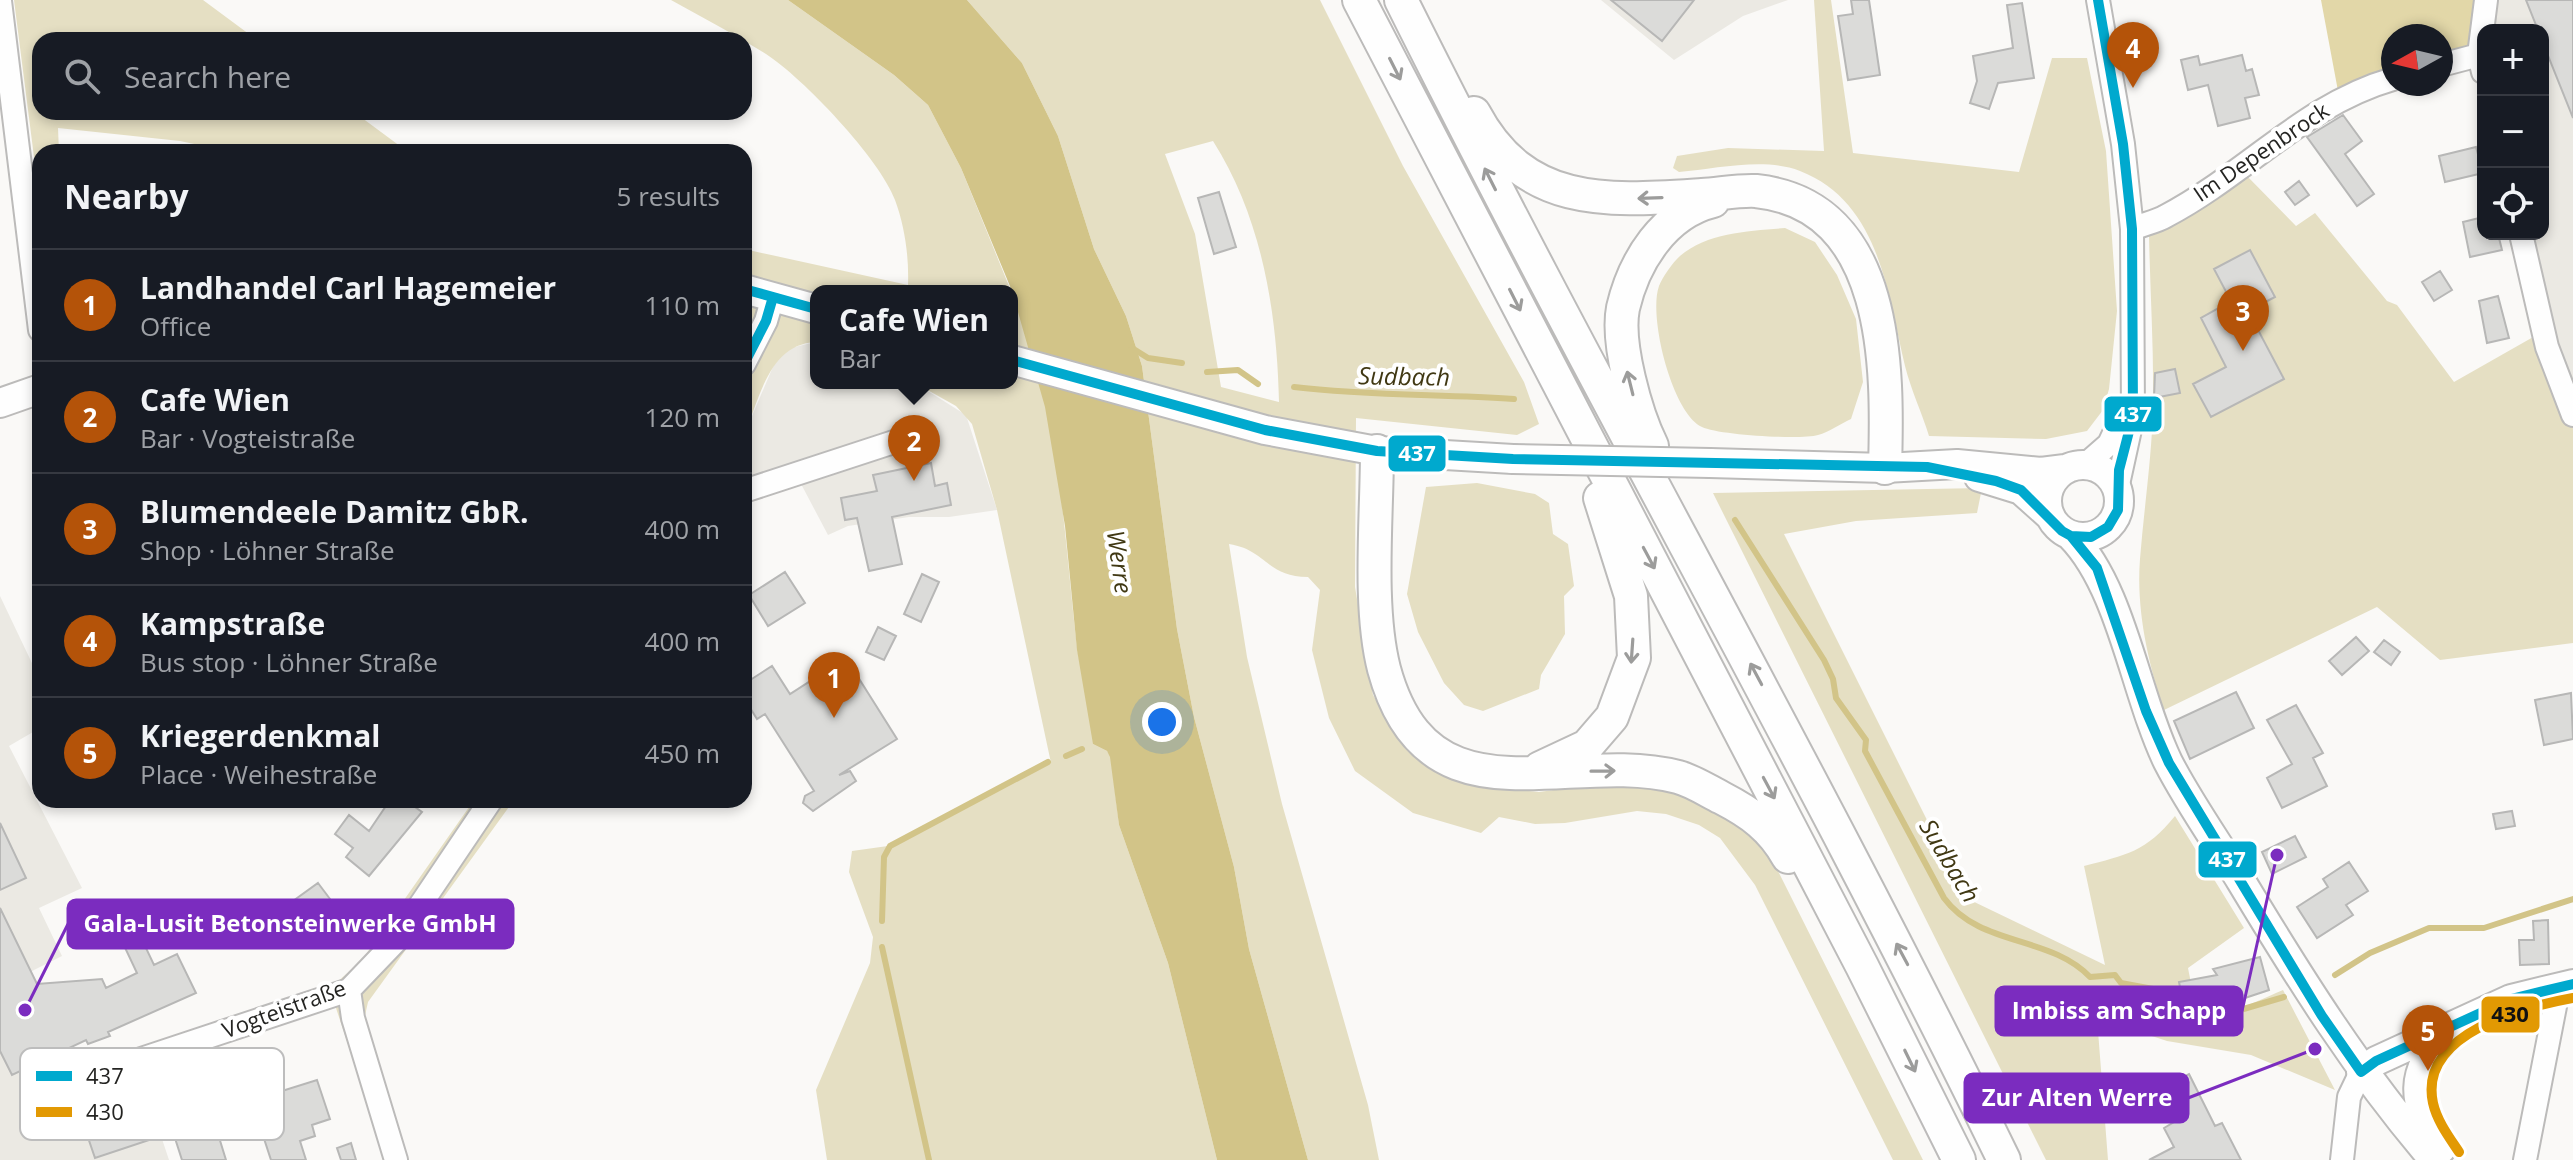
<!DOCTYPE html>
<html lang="en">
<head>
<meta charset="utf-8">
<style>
  :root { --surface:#171b24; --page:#20242c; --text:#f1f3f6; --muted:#9ea1a6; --line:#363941; --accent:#b45309 }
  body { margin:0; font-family:"Open Sans",sans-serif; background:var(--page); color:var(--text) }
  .controls { position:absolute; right:24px; top:24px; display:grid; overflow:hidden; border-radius:16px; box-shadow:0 4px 12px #0003 }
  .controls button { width:72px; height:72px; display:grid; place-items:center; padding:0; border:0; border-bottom:2px solid var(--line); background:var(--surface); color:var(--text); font:40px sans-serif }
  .compass { position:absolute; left:2381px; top:24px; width:72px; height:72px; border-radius:50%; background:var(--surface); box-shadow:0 4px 12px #0003; rotate:262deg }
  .you { position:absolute; left:1162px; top:722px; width:28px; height:28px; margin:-20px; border:6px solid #fff; border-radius:50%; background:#1a73e8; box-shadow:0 0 0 12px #1a73e833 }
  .badge { display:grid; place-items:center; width:52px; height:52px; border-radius:50%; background:var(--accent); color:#fff; font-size:26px; font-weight:700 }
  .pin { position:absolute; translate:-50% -66px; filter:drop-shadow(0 2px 4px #0008) }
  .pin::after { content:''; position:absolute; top:42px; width:28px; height:24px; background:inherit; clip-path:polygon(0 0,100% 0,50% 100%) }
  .popup { position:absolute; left:810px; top:285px; width:208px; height:104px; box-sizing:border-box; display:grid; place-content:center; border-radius:16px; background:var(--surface); filter:drop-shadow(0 2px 6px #0005); font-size:26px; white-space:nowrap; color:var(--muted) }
  .popup b { font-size:30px; color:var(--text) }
  .popup::after { content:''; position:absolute; left:50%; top:100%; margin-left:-16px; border:16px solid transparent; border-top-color:var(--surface) }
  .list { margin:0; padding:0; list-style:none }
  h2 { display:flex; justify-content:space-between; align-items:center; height:104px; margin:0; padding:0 32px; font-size:34px }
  h2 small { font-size:26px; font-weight:400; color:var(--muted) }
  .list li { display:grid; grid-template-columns:52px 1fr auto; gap:24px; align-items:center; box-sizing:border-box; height:112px; padding:0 32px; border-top:2px solid var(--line) }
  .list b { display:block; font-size:30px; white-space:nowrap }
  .list p { margin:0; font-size:26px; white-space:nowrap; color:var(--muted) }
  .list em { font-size:26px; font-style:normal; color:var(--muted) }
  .icon { flex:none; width:44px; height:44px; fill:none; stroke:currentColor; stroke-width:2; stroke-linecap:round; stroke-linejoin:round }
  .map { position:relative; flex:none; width:2573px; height:1160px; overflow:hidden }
  .search { position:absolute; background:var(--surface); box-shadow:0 4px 12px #0003; left:32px; top:32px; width:720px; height:88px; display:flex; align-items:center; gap:20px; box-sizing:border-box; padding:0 28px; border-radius:24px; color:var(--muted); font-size:30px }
  .panel { position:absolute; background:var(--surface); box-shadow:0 4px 12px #0003; left:32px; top:144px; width:720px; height:664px; border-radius:24px }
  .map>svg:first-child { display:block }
  .built { fill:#ebe9e3 }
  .green { fill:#e5dfc3; fill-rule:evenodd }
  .forest { fill:#e2d7a8 }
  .water { fill:#d2c488 }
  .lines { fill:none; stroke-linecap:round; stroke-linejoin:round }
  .stream { stroke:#d2c488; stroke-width:6 }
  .building { fill:#dbdbd9; stroke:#b7b7b6; stroke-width:2 }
  .minor-casing { stroke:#bcbbba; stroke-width:26 }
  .major-casing { stroke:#bcbbba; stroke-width:32 }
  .highway-casing { stroke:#bcbbba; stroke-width:36 }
  .minor { stroke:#fefefe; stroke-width:22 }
  .major { stroke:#fefefe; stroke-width:28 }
  .highway { stroke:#fefefe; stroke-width:32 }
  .major-bridge-casing { stroke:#bcbbba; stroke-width:32; stroke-linecap:butt }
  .major-bridge { stroke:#fefefe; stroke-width:28 }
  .bus-1-casing { stroke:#fff; stroke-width:16 }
  .bus-2-casing { stroke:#fff; stroke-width:16 }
  .bus-1 { stroke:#00a9ce; stroke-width:10 }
  .bus-2 { stroke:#e29903; stroke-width:10 }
  .oneway { stroke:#9c9c9b }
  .labels { text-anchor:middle; stroke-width:8; stroke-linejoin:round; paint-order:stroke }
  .street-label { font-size:22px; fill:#242422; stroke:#fff }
  .water-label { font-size:24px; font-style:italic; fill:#403813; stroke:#fff }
  .key { fill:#fff; stroke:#bdbdbd; stroke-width:2 }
  .key-label { font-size:22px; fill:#242422 }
  .leader { fill:none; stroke:#7b2cbf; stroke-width:3 }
  .callout-dot { fill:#7b2cbf; stroke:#fff; stroke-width:3 }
  .callout { fill:#7b2cbf; stroke:#7b2cbf; stroke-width:3 }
  .callout-label { font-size:24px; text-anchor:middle; font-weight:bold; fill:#fff }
  .line-badge { stroke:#fff; stroke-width:3 }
  .badge-label { font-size:22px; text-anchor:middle; font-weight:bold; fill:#fff }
  .pale-badge-label { font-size:22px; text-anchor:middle; font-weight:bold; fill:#111 }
</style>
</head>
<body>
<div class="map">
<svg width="2573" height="1160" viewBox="0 0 2573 1160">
  <rect width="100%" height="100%" fill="#faf9f7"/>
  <path class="built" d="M1601,0H1788L1743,16L1674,60Z
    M2477,0H2573V391L2551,327L2529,234H2543V30H2483Z
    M816,342V383H915L966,415L997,510L949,517H909L848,526L828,535L800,482L744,486V435L772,369L779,356L790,348Z
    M0,596L40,680V728L9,746L82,888L39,908L62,956L30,972L76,1063L132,1049L169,1160H0Z"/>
  <path class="green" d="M14,0H203L257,40H40V112H354L408,152H232L180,141L58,128L59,152H40V204Z
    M671,0H788L894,75L928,105L961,168L1011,291H816V342C769,344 760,398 744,435V249L908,285C909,257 905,227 895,200C880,159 803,78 766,54C736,35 703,18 671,0Z
    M967,0H1320L1403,166L1524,382L1539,424L1517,435L1356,418L1355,587L1373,695L1394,729L1428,758L1497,788L1539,792L1628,780L1662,781L1735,813L1768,851L1923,1160H1893L1755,885L1720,838L1699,825L1666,814L1637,811L1565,823L1535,824L1499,817L1481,833L1413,813L1355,771L1329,718L1312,650L1320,590L1308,577C1265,576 1267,550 1229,544L1247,657L1282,804L1368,1105L1379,1160H1308L1249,949L1234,867L1194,717L1177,629L1142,366L1126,316L1094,249L1058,136L1022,63ZM1213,141C1262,218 1277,312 1279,402L1221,387L1195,234L1165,154Z
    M1814,0H1831L1853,153L2019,172L2052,58H2087L2106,151L2117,311L2109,389L2103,410L2087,431L2046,439L1929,436C1922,413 1911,390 1905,366C1888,295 1880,202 1800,171C1764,157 1716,169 1679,172L1673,168L1677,156L1728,148L1824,151Z
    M2247,176L2296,226L2315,213L2387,301L2397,305L2454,382L2551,327L2573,391V643L2440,660L2377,607L2164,710C2148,663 2136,609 2140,559C2144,508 2152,457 2153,406C2154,349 2150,291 2149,234Z
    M1785,228L1815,242L1837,275L1856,319L1863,382L1851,419C1840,424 1829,432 1818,435C1800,440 1718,435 1702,427C1672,413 1648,316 1659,286C1662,278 1673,262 1680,256C1708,232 1750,231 1785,228Z
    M1012,293C1060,402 1063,530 1077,647C1081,677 1097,714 1093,744L1107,751L1111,757L1119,825L1168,963L1217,1160H827L816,1090L870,963L873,937L849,872L852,851L895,845L1051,763L997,510L972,424L956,406L915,383H1012Z
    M1477,483L1535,494L1549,503L1553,534L1568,544L1574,586L1564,596L1565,634L1541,675L1539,689L1483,711L1464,705L1444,683L1418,632L1407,594L1426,487Z
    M1982,488L1977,513L1856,521L1784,534L1966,898L2105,965L2084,866C2126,855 2146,852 2175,816L2244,928L2188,968L2195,1004C2219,1024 2258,1000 2283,990L2335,1090L2251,1055L2167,1041L2097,1018L2108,1160H2046L1713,493Z
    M474,800H514L368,1002L364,1020L407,1160H386L336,1008L335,984L362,960Z"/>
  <path class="forest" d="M2321,0H2477L2472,49L2441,57V36H2393V70L2338,91Z"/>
  <path class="water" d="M788,0H967L1022,63L1058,136L1094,249L1126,316L1142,366L1177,629L1194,717L1234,867L1249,949L1308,1160H1217L1168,963L1119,825L1110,757L1107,751L1093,744L1077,650L1065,526L1045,407L1012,291L961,168L928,105L894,75Z"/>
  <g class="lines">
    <path class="stream" d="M1132,348L1148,358L1182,363
      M1207,372L1238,370L1258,384
      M1294,387C1367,396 1440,394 1514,399
      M1735,520L1824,660L1833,679L1836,698L1866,740L1865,751L1944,898C1980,947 2050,935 2090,977L2115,975L2121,983L2153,989L2165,1002L2204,1012L2230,1013L2284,997
      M1066,756L1082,749
      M882,921L884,857L890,846L1048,762
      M882,947L929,1160
      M2335,975L2370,953L2429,928H2484L2573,899"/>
  </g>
  <path class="building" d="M1611,0H1694L1662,41Z
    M1851,0H1869L1880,75L1848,80L1838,16L1853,14Z
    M2526,0H2573V118L2543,43V30H2538Z
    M2022,3L2034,78L1998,83L1989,109L1970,103L1977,81L1973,56L2013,48L2007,5Z
    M2242,55L2246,71L2252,69L2259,95L2245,98L2250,118L2218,126L2208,85L2188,90L2181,60L2198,56L2200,65Z
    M2343,115L2362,141L2345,154L2374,194L2357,206L2307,137Z
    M2476,147L2483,173L2445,182L2439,156Z
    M2299,181L2309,195L2295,205L2285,192Z
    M1219,192L1236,247L1214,254L1198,198Z
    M2483,217V234H2498L2502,250L2470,257L2463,222Z
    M2250,250L2275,297L2248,311L2284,379L2211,417L2193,384L2226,367L2201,318L2231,301L2214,269Z
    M2440,271L2452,290L2434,301L2422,282Z
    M2498,296L2509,338L2487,343L2479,301Z
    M2175,369L2180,393L2154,398L2155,373Z
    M931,463L935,486L947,483L951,505L892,517L902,564L869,571L857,518L845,520L841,498L877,491L873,475Z
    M785,572L805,603L768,626L749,595Z
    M922,574L939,582L921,622L904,614Z
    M878,627L896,636L884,660L866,652Z
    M2356,637L2369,651L2342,675L2329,661Z
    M2384,640L2400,652L2391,665L2374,652Z
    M846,658L897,739L839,775L850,771L856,781L813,811L803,803L805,796L814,791L765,714L757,719L744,698V684L772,666L790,694Z
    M2236,692L2254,728L2190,759L2174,721Z
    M2571,693L2573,739L2544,745L2535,700Z
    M2296,705L2323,753L2313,758L2327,786L2282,808L2267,778L2292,764L2267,720Z
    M390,800H405L422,812L369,876L346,857L353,848L335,834L349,815L369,831Z
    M2512,811L2515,826L2496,829L2493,814Z
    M0,823L26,878L0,890Z
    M2295,836L2306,857L2272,874L2262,852Z
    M2349,862L2368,891L2346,905L2353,915L2317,938L2297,907L2328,887L2323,879Z
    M318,883L339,911L313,930L293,901Z
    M0,908L37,984L102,979L106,988L137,973L111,918L128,910L154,965L177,954L196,993L108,1032L110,1036L88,1044L86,1040L12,1075L0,1051Z
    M2548,920L2549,964L2520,965L2519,940H2534L2533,921Z
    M2260,957L2269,990L2221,1006L2218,995L2199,1000L2198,994L2182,997L2179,982L2217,975L2213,969Z
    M2189,1074L2215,1126L2222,1123L2241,1160H2149L2174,1147L2164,1128L2174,1122L2158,1090Z
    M317,1080L330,1119L312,1125L315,1136L300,1141L306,1160H271L254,1108L214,1121L226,1160H182L173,1132L95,1158L80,1114L133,1096L143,1126L279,1081L282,1091Z
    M351,1143L356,1160H341L337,1148Z"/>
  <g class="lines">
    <defs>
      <path id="minor" d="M2098,0L2123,144L2132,229L2133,416L2117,489
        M0,1L40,330
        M2441,65L2479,55
        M2483,72L2479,55L2486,0
        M2132,229C2143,224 2156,222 2166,216C2246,174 2305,104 2393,79
        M2521,234L2547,347L2573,415
        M744,364L766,321L773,297
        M2085,465L2109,444L2126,408
        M744,491L906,438
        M349,990L353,1018L396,1160
        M87,1077L349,990L396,941L491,800
        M2342,1160L2349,1097L2361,1072
        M2525,1160L2559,986"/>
      <path id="major" d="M744,289L816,309
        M1012,360L1265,430L1377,451L1513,459
        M0,403L40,389
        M1710,463L1885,468L1957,464L2041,472L2065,469
        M2047 501a36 36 0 1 1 72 0a36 36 0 1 1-72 0Z
        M1979,477L2021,490L2049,515
        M2071,536C2122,588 2135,694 2168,762C2189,803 2217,842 2241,881C2300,979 2359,1073 2434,1160
        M2361,1072L2376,1061L2511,999L2573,984
        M2441,1149C2411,1102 2408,1072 2448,1030"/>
      <path id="highway" d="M1359,0L1862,966L1959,1160
        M1401,0C1595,390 1813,768 2004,1160
        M1474,113C1525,209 1609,201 1702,195C1719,194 1739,190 1756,191C1890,205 1888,369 1885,468
        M1652,446C1636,414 1616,343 1623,308C1634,261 1664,213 1713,201
        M1377,451C1377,516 1368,607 1384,669C1428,831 1567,748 1678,777C1693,781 1708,791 1722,798C1751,813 1772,828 1788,857
        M1540,768L1587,746L1612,717L1634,658L1631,596L1600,498"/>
    </defs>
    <use href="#minor" class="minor-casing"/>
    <use href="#major" class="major-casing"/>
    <use href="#highway" class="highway-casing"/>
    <use href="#minor" class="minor"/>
    <use href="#major" class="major"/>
    <use href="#highway" class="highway"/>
    <defs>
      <path id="major-bridge" d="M1513,459L1710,463"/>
    </defs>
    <use href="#major-bridge" class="major-bridge-casing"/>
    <use href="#major-bridge" class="major-bridge"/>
    <defs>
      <path id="bus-1" d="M744,289L816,309
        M1012,360L1265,430L1377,451L1513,459L1927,467L1996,481L2021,490L2062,531L2071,536L2091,537L2108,527L2118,510L2119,470L2133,416L2132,229L2123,144L2098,0
        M744,364L766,321L773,297
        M2071,536L2097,568L2146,711L2169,763L2322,1016L2361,1072L2376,1061L2511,999L2573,984"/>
      <path id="bus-2" d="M2459,1152C2449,1137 2437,1121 2433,1103C2418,1033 2524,1007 2573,998"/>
    </defs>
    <use href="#bus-1" class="bus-1-casing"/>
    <use href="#bus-2" class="bus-2-casing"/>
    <use href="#bus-1" class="bus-1"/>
    <use href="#bus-2" class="bus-2"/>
  </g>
  <defs><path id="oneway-shaft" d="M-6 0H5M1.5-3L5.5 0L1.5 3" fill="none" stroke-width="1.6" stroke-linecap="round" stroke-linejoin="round" transform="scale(2)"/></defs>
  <g class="oneway">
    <use href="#oneway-shaft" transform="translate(1395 69) rotate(63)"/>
    <use href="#oneway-shaft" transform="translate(1490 179) rotate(-117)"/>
    <use href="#oneway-shaft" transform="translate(1650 198) rotate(178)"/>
    <use href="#oneway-shaft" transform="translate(1515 300) rotate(63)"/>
    <use href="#oneway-shaft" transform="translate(1630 383) rotate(-104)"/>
    <use href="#oneway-shaft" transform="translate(1649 558) rotate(62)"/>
    <use href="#oneway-shaft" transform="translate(1632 651) rotate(94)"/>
    <use href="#oneway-shaft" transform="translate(1756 674) rotate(-118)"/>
    <use href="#oneway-shaft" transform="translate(1603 771) rotate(-1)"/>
    <use href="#oneway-shaft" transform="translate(1769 788) rotate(62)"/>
    <use href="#oneway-shaft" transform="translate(1902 954) rotate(-118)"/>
    <use href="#oneway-shaft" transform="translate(1910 1061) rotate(64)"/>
  </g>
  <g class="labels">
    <g class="street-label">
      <text transform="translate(2261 152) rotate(-34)" y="8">Im Depenbrock</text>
      <text transform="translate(284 1009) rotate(-20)" y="8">Vogteistraße</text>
    </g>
    <g class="water-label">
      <text transform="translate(1404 377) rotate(1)" y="8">Sudbach</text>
      <text transform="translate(1119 562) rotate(82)" y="8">Werre</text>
      <text transform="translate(1949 861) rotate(59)" y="8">Sudbach</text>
    </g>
  </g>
  <rect x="20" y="1048" width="264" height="92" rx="12" class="key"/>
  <rect x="36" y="1071" width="36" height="10" fill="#00a9ce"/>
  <rect x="36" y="1107" width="36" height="10" fill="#e29903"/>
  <g class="key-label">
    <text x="86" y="1084">437</text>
    <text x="86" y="1120">430</text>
  </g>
  <path class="leader" d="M25 1010L68 924M2277 855L2242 1011M2315 1049L2188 1098"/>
  <g class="callout-dot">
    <circle cx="25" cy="1010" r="8"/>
    <circle cx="2277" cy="855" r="8"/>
    <circle cx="2315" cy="1049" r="8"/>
  </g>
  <g class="callout">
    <rect x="68" y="900" width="445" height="48" rx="8"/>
    <rect x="1996" y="987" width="246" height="48" rx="8"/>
    <rect x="1965" y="1074" width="223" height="48" rx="8"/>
  </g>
  <g class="callout-label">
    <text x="290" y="932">Gala-Lusit Betonsteinwerke GmbH</text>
    <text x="2119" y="1019">Imbiss am Schapp</text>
    <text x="2077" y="1106">Zur Alten Werre</text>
  </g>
  <g class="line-badge">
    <rect x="2103" y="395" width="60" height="38" rx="8" fill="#00a9ce"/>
    <rect x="1387" y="434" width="60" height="39" rx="8" fill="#00a9ce"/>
    <rect x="2197" y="840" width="61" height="39" rx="8" fill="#00a9ce"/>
    <rect x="2480" y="995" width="61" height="39" rx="8" fill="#e29903"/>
  </g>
  <g class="badge-label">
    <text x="2133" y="422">437</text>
    <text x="1417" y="461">437</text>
    <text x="2227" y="867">437</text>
  </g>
  <g class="pale-badge-label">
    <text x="2510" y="1022">430</text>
  </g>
</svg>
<div class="controls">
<button>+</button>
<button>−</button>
<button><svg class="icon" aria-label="locate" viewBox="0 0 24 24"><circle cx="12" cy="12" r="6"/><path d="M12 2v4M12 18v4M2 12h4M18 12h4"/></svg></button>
</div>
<svg class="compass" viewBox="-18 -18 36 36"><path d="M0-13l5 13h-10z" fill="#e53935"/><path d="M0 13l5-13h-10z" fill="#9ea1a6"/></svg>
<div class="you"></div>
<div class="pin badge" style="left:834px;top:718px">1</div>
<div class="pin badge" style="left:914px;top:481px">2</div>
<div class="popup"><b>Cafe Wien</b>Bar</div>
<div class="pin badge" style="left:2243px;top:351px">3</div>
<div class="pin badge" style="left:2133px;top:88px">4</div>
<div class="pin badge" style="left:2428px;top:1071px">5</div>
<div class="search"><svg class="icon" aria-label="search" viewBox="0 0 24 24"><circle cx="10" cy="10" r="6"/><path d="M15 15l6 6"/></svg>Search here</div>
<section class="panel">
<h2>Nearby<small>5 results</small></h2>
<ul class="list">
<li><span class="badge">1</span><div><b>Landhandel Carl Hagemeier</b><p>Office</p></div><em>110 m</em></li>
<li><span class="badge">2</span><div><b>Cafe Wien</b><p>Bar · Vogteistraße</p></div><em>120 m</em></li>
<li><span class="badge">3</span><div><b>Blumendeele Damitz GbR.</b><p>Shop · Löhner Straße</p></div><em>400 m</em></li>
<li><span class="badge">4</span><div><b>Kampstraße</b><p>Bus stop · Löhner Straße</p></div><em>400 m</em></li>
<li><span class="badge">5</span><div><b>Kriegerdenkmal</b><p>Place · Weihestraße</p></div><em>450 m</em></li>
</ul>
</section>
</div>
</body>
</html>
